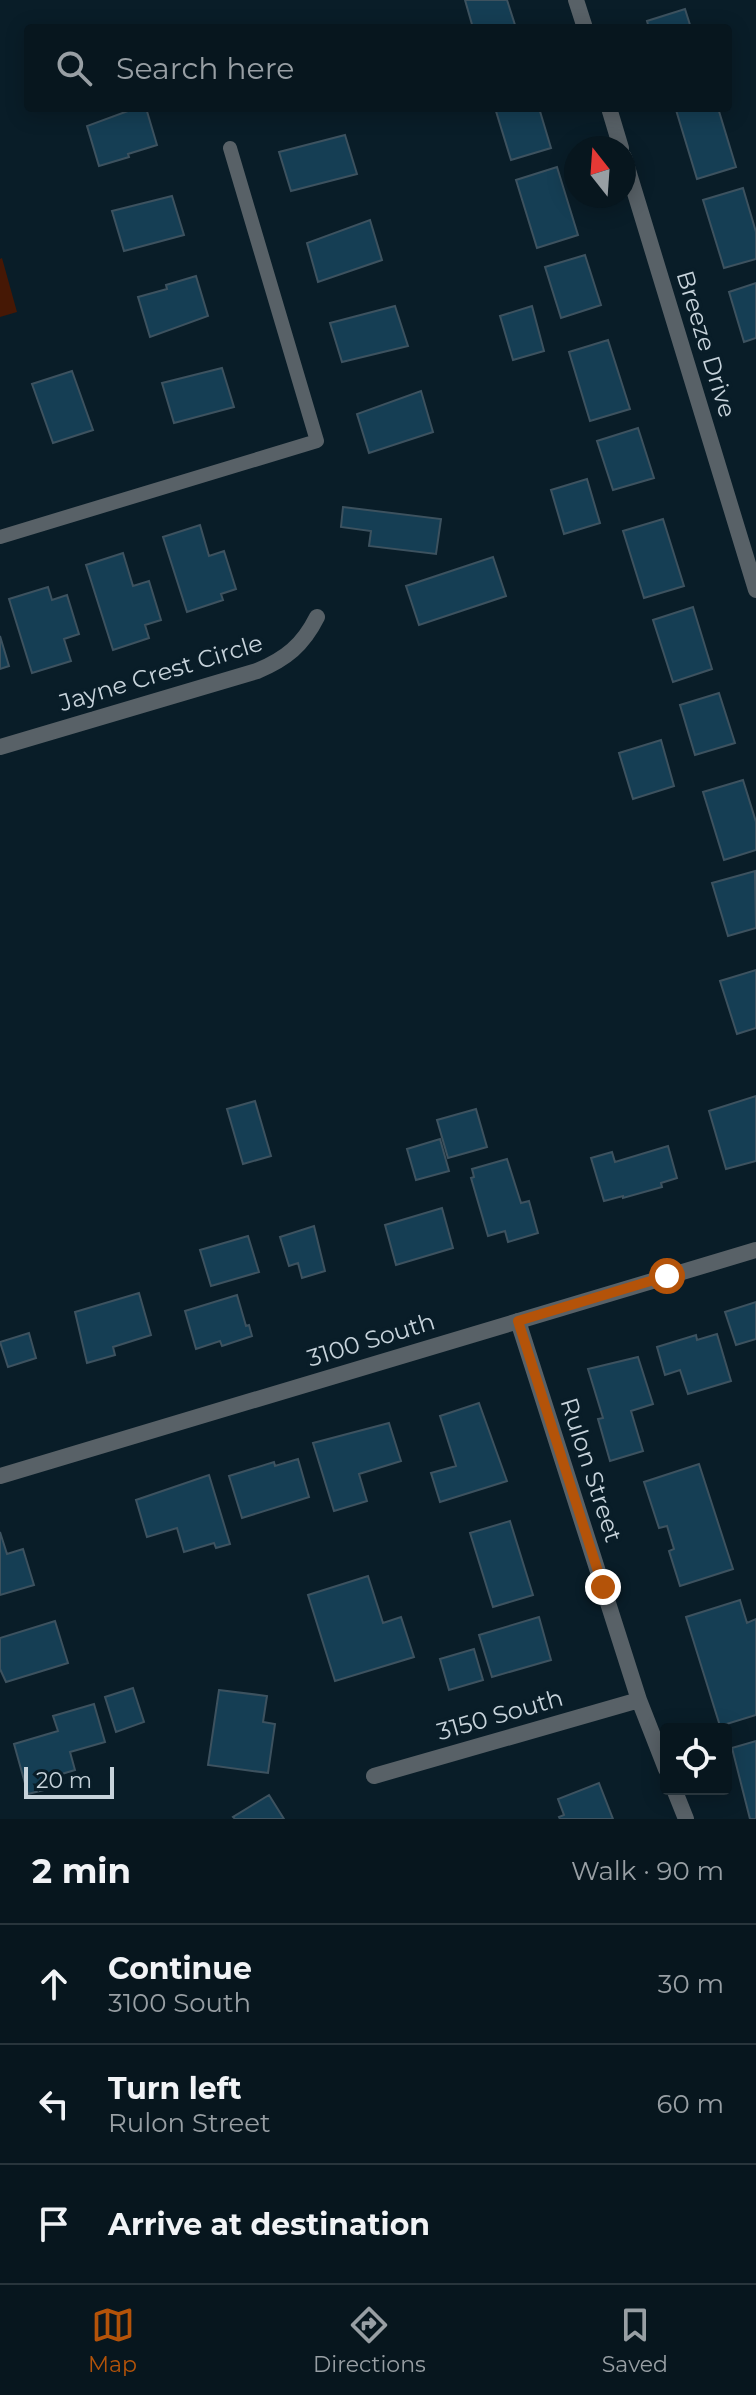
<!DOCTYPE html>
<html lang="en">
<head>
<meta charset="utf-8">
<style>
  :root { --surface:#07161e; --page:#15232b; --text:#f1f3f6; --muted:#989fa4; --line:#28353c; --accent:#b45309 }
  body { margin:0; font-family:Montserrat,sans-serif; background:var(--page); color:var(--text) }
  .controls { position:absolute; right:24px; bottom:24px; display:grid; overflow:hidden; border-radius:8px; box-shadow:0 4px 20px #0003 }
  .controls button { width:72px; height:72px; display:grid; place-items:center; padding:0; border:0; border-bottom:2px solid var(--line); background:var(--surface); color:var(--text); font:40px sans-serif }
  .compass { position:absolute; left:564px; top:136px; width:72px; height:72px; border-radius:50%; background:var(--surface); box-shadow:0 4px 20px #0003; rotate:343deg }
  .scale { position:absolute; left:24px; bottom:20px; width:90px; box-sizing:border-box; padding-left:8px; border:4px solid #c7d3db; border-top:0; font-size:22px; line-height:28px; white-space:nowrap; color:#c7d3db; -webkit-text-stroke:6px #091d28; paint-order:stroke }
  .stop { position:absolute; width:24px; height:24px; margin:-18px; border:6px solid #b45309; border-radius:50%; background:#fff }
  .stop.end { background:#b45309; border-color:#fff; box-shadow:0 2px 8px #0008 }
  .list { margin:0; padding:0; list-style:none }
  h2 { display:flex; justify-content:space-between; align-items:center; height:104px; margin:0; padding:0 32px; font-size:34px }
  h2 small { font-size:26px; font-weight:400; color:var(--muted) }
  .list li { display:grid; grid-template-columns:52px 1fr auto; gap:24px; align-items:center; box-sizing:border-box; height:120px; padding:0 32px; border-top:2px solid var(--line) }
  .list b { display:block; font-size:30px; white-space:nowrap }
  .list p { margin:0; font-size:26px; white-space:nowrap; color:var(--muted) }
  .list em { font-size:26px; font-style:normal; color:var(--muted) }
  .icon { flex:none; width:44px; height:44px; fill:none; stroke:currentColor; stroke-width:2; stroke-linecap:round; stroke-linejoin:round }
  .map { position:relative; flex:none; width:756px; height:1819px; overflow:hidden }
  .search { position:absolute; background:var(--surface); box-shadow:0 4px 20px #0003; left:24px; right:24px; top:24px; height:88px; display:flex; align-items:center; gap:20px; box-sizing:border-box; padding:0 28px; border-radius:8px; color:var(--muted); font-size:30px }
  .sheet { height:464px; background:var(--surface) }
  nav { display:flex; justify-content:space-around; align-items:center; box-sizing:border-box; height:112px; border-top:2px solid var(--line); background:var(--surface); font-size:22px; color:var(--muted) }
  nav a { display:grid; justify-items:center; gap:4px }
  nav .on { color:var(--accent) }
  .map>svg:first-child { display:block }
  .green { fill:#461805 }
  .building { fill:#153e54; stroke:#3d525f; stroke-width:2 }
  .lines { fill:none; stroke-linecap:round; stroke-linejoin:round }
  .service { stroke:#586167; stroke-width:14 }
  .minor { stroke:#586167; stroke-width:16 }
  .tertiary { stroke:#586167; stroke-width:16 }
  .route { stroke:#b45309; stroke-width:10 }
  .labels { text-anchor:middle; stroke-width:7; stroke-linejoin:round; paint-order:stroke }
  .street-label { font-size:24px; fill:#c7d3db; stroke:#091d28 }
</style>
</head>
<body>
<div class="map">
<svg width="756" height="1819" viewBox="0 0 756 1819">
  <rect width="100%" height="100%" fill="#091d28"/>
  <path class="green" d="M2,258L17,312L0,317V259Z"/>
  <path class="building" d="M465,0H507L516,28H473Z
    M685,9L691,28H649L647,21Z
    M136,108H146L157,145L128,154L129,157L99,166L87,126Z
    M495,108H539L551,148L511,160Z
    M682,108H718L736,167L697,179L676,110Z
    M345,135L357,174L291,191L279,152Z
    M557,167L578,235L537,248L516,180Z
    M743,188L756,232V259L724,268L703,200Z
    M172,196L184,235L124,251L112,211Z
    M370,220L382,260L318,282L307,243Z
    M585,255L601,305L561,318L545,267Z
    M196,276L208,316L150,337L138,297L167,289L166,285Z
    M756,283V338L744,342L729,292Z
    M395,306L408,346L342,362L330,323Z
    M532,306L544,351L513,360L500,316Z
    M608,340L630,409L590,421L569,352Z
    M222,368L234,407L174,423L162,383Z
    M72,371L93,430L53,443L32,384Z
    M421,391L433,432L369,453L357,414Z
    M638,428L654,478L613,490L597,441Z
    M587,479L600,523L564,534L551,490Z
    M343,507L441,519L436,554L369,546L371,531L341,527Z
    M663,519L684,586L644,598L623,531Z
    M200,525L209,556L224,551L236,589L221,594L223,600L187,612L163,537Z
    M123,553L133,586L149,581L161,620L145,625L149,638L113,650L86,565Z
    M493,557L506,596L419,625L406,586Z
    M48,587L52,600L67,595L79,634L64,639L71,661L32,673L9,599Z
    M693,607L712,669L673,682L653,620Z
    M0,636L9,666L0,669Z
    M719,693L735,743L695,755L680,705Z
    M661,740L674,786L633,799L619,753Z
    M743,780L756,822V850L724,860L703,792Z
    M755,871L756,928L728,936L712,883Z
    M756,970V1028L737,1034L720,981Z
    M756,1096V1161L726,1169L709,1111Z
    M255,1101L271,1156L243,1164L227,1109Z
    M476,1109L487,1147L448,1158L437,1120Z
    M440,1139L449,1171L416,1180L407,1149Z
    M668,1146L677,1178L661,1183L662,1187L623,1198V1196L604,1201L591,1158L612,1152L615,1162Z
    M507,1159L521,1203L529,1201L538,1233L508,1242L505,1231L488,1236L471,1178L474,1177L472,1169Z
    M442,1208L453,1248L396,1265L385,1225Z
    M314,1226L325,1271L302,1278L298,1263L289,1266L280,1237Z
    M248,1236L259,1272L211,1286L200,1250Z
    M139,1293L151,1335L113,1347L115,1355L87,1363L75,1312Z
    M237,1295L246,1326L249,1325L252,1336L222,1346L220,1341L196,1349L185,1311Z
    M756,1302V1339L736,1345L725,1312Z
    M29,1333L36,1358L8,1367L0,1342Z
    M717,1334L731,1381L688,1394L680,1370L665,1375L657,1347L696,1335L697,1340Z
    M638,1357L653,1404L631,1411L643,1451L610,1461L598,1419L603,1418L588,1369Z
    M479,1403L507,1481L440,1502L431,1473L456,1466L440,1416Z
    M389,1423L401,1461L359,1474L367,1501L334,1511L313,1443Z
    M298,1459L309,1497L242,1518L229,1476L274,1462L275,1466Z
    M699,1464L733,1569L680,1586L669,1551L674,1549L667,1526L659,1528L644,1482Z
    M209,1475L230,1544L216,1548L214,1543L184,1552L177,1528L147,1537L136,1500Z
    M510,1521L533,1595L493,1607L470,1533Z
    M0,1532L7,1554L23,1549L34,1585L0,1595Z
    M368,1576L383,1623L401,1617L414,1657L335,1681L308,1595Z
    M740,1600L747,1623L756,1619V1715L720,1726L686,1617Z
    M539,1617L551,1660L492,1677L479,1635Z
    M55,1621L68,1663L6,1682L0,1669V1638Z
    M474,1649L483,1680L449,1690L440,1659Z
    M133,1688L144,1722L116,1732L105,1697Z
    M219,1690L267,1696L263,1722L275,1724L268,1773L208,1765Z
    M94,1704L105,1742L70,1752L75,1770L45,1779L48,1789L28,1794L14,1744L58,1731L53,1716Z
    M756,1741V1819H750L732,1748Z
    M599,1783L613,1819H560L559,1817L564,1815L558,1799Z
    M269,1795L284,1819H235L233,1817Z"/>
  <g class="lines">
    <path class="service" d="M0,537L317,441L230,148"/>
    <path class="minor" d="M576,0L585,28
      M609,108L621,148
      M624,157L756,590
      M0,747L257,671C286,659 303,645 317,617
      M518,1321L639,1700L666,1769
      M374,1776L639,1700
      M674,1789L686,1819"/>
    <path class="tertiary" d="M0,1476L756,1250"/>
  </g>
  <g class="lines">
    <path class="route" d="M603,1587L518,1321L667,1276"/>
  </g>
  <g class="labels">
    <g class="street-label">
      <text transform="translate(706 344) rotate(73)" y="8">Breeze Drive</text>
      <text transform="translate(161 673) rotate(-17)" y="8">Jayne Crest Circle</text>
      <text transform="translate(371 1340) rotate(-17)" y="8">3100 South</text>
      <text transform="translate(591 1470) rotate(72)" y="8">Rulon Street</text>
      <text transform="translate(500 1715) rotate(-16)" y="8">3150 South</text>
    </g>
  </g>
</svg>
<div class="controls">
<button><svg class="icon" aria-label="locate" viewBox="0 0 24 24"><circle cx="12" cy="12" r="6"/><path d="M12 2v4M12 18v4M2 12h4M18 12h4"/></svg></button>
</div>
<svg class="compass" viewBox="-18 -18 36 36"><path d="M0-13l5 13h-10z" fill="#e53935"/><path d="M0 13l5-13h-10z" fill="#989fa4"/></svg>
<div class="scale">20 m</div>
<div class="stop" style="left:667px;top:1276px"></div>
<div class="stop end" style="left:603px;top:1587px"></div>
<div class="search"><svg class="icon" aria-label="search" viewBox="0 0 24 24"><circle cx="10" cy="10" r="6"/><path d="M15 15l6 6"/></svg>Search here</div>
</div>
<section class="sheet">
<h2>2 min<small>Walk · 90 m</small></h2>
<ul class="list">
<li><svg class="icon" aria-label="ahead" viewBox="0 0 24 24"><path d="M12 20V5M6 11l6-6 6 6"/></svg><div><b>Continue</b><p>3100 South</p></div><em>30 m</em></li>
<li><svg class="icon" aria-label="left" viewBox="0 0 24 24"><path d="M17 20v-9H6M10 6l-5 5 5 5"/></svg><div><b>Turn left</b><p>Rulon Street</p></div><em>60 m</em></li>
<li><svg class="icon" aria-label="arrive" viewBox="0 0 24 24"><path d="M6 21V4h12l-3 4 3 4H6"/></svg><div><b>Arrive at destination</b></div></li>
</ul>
</section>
<nav>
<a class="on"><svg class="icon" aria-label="map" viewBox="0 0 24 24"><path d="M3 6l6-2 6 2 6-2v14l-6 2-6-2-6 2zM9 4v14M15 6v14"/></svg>Map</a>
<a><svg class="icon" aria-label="directions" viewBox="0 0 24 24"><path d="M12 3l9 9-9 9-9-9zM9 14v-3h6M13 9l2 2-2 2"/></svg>Directions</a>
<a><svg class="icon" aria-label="saved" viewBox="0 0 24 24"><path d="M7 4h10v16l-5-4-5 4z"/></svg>Saved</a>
</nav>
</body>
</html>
